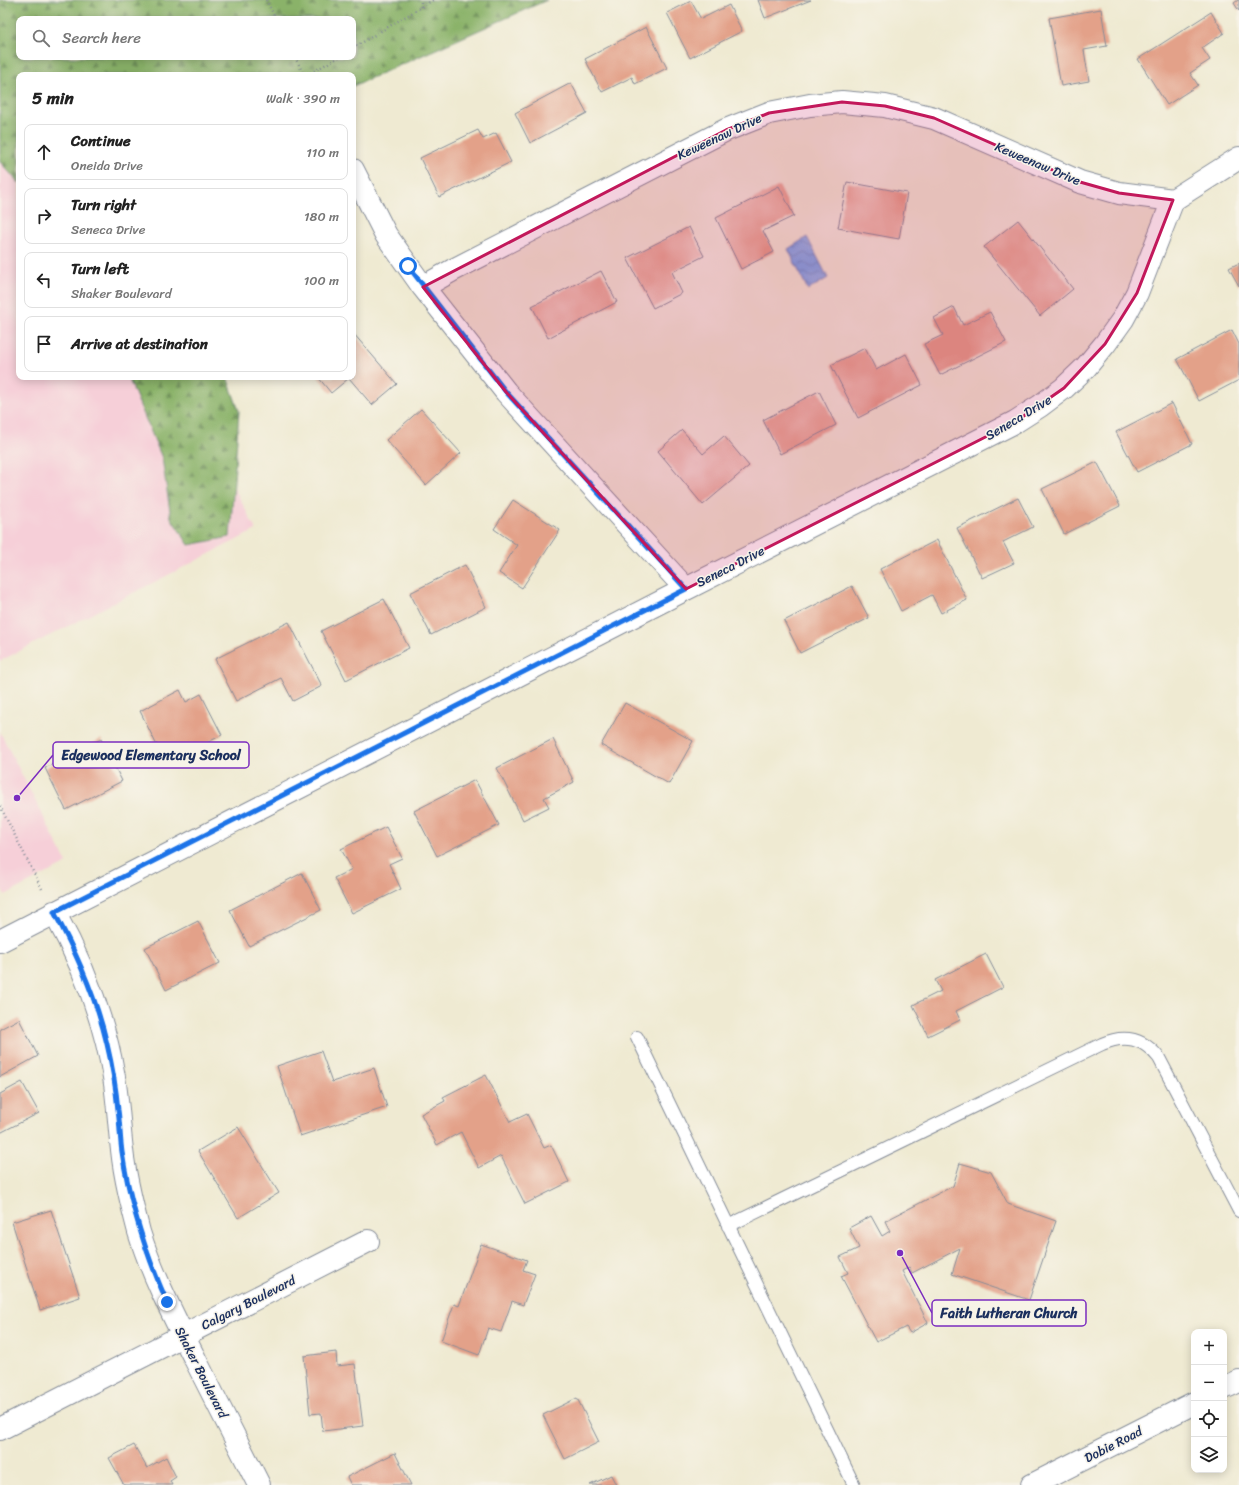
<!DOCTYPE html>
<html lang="en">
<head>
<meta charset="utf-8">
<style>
  :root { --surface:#fff; --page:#f2f2f2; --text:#222; --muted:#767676; --line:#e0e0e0 }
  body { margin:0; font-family:Sriracha,sans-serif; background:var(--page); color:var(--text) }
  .controls { position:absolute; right:12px; bottom:12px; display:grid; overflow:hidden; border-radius:8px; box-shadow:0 2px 10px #0003 }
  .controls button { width:36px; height:36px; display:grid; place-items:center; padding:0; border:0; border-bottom:1px solid var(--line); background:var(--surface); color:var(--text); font:20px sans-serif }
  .stop { position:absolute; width:12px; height:12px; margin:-9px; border:3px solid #1a73e8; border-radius:50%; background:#fff }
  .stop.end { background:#1a73e8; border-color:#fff; box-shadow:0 1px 4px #0008 }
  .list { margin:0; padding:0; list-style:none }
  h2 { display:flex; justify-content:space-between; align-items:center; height:52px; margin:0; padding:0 16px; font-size:17px }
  h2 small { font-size:13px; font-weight:400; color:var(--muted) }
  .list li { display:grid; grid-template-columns:26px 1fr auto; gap:12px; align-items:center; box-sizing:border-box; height:56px; margin:0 8px 8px; padding:0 8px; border:1px solid var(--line); border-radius:8px }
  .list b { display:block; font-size:15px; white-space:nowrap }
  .list p { margin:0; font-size:13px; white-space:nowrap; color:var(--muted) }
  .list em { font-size:13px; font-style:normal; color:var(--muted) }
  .icon { flex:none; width:22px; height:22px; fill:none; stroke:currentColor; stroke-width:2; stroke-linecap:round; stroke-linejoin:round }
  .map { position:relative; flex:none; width:1239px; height:1485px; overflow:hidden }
  .search { position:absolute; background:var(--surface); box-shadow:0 2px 10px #0003; left:16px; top:16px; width:340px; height:44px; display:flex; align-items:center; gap:10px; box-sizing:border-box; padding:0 14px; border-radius:8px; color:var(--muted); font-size:15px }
  .panel { position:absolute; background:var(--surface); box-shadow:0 2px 10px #0003; left:16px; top:72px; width:340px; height:308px; border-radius:8px }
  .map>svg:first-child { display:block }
  .built { fill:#f6cfd8 }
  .forest { fill:url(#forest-firs); stroke:#527064; fill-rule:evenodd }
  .water { fill:url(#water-waves); stroke:#4b6ca2 }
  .building { fill:#e3a189 }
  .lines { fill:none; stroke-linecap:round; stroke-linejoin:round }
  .lane-casing { stroke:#858c98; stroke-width:14 }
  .street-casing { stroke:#858c98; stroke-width:24 }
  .secondary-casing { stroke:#858c98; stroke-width:24 }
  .path { stroke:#858c98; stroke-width:2.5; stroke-dasharray:1 3; stroke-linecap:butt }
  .lane { stroke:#fff; stroke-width:12 }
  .street { stroke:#fff; stroke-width:22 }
  .secondary { stroke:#fff; stroke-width:22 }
  .route { stroke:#1a73e8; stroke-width:5 }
  .marked { fill:#c2185b; fill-opacity:0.2; stroke:#c2185b; stroke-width:3; stroke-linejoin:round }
  .labels { text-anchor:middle; stroke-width:3; stroke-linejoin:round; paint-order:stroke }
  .street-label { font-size:13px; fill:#1b2f5e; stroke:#f7f3e8 }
  .leader { fill:none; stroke:#7b2cbf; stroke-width:1.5 }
  .callout-dot { fill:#7b2cbf; stroke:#f7f3e8; stroke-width:1.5 }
  .callout { fill:#f7f3e8; stroke:#7b2cbf; stroke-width:1.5 }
  .callout-label { font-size:14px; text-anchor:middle; font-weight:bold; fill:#1b2f5e }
</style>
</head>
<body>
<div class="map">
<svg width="1239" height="1485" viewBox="0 0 1239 1485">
  <defs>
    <pattern id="forest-firs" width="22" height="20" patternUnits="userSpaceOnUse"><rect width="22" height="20" fill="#8ab269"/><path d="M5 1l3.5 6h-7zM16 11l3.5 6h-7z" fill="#70915a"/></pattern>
    <pattern id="water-waves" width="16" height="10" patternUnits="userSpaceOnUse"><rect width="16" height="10" fill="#7baae5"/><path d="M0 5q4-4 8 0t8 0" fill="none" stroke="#648bbd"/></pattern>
  </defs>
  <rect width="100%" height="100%" fill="#f7f3e8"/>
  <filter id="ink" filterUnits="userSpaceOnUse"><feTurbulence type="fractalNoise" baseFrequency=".025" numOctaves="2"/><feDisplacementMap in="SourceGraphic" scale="8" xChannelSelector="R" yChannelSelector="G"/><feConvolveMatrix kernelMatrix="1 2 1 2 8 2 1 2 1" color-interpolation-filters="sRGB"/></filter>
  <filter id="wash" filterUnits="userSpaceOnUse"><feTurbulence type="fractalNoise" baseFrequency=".012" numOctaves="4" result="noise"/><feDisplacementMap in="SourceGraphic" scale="16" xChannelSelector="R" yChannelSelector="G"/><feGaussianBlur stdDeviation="0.9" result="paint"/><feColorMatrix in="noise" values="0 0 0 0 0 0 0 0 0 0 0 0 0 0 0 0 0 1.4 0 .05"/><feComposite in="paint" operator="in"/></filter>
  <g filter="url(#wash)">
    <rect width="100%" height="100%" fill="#efead2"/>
    <path class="built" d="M0,35L19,75V377H177L256,530L0,661Z
      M0,732L67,863L5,895L0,885Z"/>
    <path class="forest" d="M0,0H547L353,86V75H19V183L0,162ZM19,19H353V57H19Z
      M128,377H227L239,411L230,537L189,545L171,518L162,458Z"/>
    <path class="water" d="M807,237L828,278L808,290L788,249Z"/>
    <g id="blocks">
      <path class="building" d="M758,0H811L765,18Z
        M1238,0H1239V11L1234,3Z
        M691,1L701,19L729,5L742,31L690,58L667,13Z
        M1101,9L1107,46L1084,50L1089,81L1061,86L1049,18Z
        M1211,12L1224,33L1202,48L1210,60L1190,73L1198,85L1167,105L1138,59Z
        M646,27L667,68L635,84L632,77L602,92L585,59Z
        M571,83L587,113L530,143L515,113Z
        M478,130L483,139L496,133L511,162L439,197L420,158Z
        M847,182L907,193L899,239L838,228Z
        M779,186L794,216L763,231L774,252L741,269L716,218Z
        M1018,220L1073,289L1040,316L984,247Z
        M689,227L704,256L672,272L682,293L653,308L627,258Z
        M1239,263V286L1229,268Z
        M601,271L617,302L548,338L532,306Z
        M954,307L963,325L990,312L1006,342L940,375L924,344L943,335L934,318Z
        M1232,330L1239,344V380L1199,401L1177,359Z
        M353,333L397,384L372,405L349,378L331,393L318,377H353Z
        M865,348L876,370L906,354L922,385L858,418L831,365Z
        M819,391L836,425L780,454L763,420Z
        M1172,403L1192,444L1137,472L1116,432Z
        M421,409L461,453L426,485L386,440Z
        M682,430L703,454L724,436L749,466L703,505L658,451Z
        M1097,462L1120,506L1064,534L1042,489Z
        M1018,498L1033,527L1003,542L1014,563L982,578L957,528Z
        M513,500L560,530L522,588L499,573L517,545L494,529Z
        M937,540L967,600L941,613L932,595L901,611L880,569Z
        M465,565L486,607L431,635L410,593Z
        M852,586L869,618L800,653L784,621Z
        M384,599L409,648L346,680L321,631Z
        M289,622L322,686L293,701L281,678L236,701L215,659Z
        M180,690L186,702L201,694L222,735L166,764L140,711Z
        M625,703L693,741L669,784L601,745Z
        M101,739L122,781L66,810L45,768Z
        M553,739L574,782L544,798L549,807L523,820L497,768Z
        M475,780L499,825L437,856L414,811Z
        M386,827L402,858L389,864L401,889L352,913L334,878L352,869L341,849Z
        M302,873L321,910L249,946L230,910Z
        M198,921L220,963L166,990L145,948Z
        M986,954L1003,987L956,1011L960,1020L928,1036L913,1005L941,991L935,980Z
        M19,1019L38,1056L0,1077V1029Z
        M321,1051L332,1082L374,1068L387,1107L300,1136L277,1066Z
        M486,1075L510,1122L527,1114L544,1148L551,1145L569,1182L525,1204L501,1156L479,1168L461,1132L437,1145L421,1114L445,1101L443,1097Z
        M22,1082L39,1113L0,1133V1094Z
        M238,1127L279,1193L238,1218L198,1151Z
        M960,1163L991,1172L1008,1204L1056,1221L1029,1300L952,1274L960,1248L912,1273L909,1267L902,1271L928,1323L910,1333L906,1327L876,1342L841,1276L848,1273L840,1257L859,1248L849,1228L871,1216L882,1236L890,1231L885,1221L953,1186Z
        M51,1210L80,1297L40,1310L12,1222Z
        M481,1244L527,1260L523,1270L535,1274L523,1305L512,1301L501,1332L488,1328L479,1355L441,1341L454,1304L459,1306Z
        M336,1352L337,1366L355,1364L363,1426L323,1431L321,1413L310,1414L304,1356Z
        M577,1398L599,1442L565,1459L543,1415Z
        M134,1445L147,1468L166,1457L176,1477L170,1481L172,1485H124L109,1458Z
        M395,1453L411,1485H351L347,1477Z
        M611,1475L616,1485H590Z"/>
    </g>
  </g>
  <g filter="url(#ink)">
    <use href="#blocks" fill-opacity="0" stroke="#858c98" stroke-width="1"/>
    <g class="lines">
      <defs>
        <path id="lane" d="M637,1037L854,1485
          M728,1226L1102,1044C1125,1034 1143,1038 1159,1058L1239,1211"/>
        <path id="street" d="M353,170L386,235L423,287L506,392L686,589
          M423,287L453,270L726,130L769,113L810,105L842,102L885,106L934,118L1080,182L1119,193L1173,200
          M54,912C83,964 104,1018 114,1077C118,1101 119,1126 122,1150C125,1178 132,1205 139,1232C153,1277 175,1319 196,1361C217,1403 238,1444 259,1485
          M0,941L686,589L1015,422L1040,406L1064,388L1086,367L1105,344L1123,319L1137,293L1173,200L1239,158
          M0,1429L368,1241"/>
        <path id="secondary" d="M1224,1388L1239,1381
          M1032,1485L1194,1403"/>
      </defs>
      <use href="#lane" class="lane-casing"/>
      <use href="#street" class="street-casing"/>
      <use href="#secondary" class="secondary-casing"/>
      <path class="path" d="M266,0L276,19
        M421,7V0
        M353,48L433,0
        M295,57L304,75
        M307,75L339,57
        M0,806L43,891"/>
      <use href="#lane" class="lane"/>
      <use href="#street" class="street"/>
      <use href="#secondary" class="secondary"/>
    </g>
  </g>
  <g class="lines" filter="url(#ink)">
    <path class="route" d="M167,1302C146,1254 130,1205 122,1152C120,1138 120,1124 118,1110C116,1088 112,1065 107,1044C96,997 77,954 54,912L686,589L506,392L408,266"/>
  </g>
  <path class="marked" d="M842,102L885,106L934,118L1080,182L1119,193L1173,200L1137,293L1105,344L1064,388L1015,422L686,589L506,392L423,287L726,130L769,113Z"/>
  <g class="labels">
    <g class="street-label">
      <text transform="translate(719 136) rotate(-25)" y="5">Keweenaw Drive</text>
      <text transform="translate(1038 163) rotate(23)" y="5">Keweenaw Drive</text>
      <text transform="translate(1018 417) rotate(-31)" y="5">Seneca Drive</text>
      <text transform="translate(730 566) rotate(-27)" y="5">Seneca Drive</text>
      <text transform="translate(248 1302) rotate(-27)" y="5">Calgary Boulevard</text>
      <text transform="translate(202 1372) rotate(63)" y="5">Shaker Boulevard</text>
      <text transform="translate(1113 1444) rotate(-27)" y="5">Dobie Road</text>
    </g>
  </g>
  <path class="leader" d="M17 798L53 755M900 1253L932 1313"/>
  <g class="callout-dot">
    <circle cx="17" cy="798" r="4"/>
    <circle cx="900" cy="1253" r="4"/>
  </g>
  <g class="callout">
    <rect x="53" y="742" width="196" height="26" rx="4"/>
    <rect x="932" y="1300" width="154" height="26" rx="4"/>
  </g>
  <g class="callout-label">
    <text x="151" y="760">Edgewood Elementary School</text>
    <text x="1009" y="1318">Faith Lutheran Church</text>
  </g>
</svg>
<div class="controls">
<button>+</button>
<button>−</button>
<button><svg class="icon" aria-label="locate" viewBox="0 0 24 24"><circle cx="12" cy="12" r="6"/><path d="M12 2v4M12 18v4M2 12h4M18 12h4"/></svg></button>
<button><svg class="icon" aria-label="layers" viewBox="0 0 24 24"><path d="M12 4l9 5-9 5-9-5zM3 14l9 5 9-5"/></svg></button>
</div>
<div class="stop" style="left:408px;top:266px"></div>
<div class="stop end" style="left:167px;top:1302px"></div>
<div class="search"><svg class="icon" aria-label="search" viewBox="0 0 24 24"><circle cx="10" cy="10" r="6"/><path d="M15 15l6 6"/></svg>Search here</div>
<section class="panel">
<h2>5 min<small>Walk · 390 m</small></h2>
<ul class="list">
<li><svg class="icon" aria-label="ahead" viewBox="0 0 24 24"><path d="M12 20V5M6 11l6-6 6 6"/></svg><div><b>Continue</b><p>Oneida Drive</p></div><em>110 m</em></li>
<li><svg class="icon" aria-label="right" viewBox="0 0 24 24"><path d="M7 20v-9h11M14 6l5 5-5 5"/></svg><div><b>Turn right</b><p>Seneca Drive</p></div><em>180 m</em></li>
<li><svg class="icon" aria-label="left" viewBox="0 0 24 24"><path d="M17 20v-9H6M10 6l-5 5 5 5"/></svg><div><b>Turn left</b><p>Shaker Boulevard</p></div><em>100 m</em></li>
<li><svg class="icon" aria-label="arrive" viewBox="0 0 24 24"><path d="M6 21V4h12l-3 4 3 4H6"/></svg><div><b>Arrive at destination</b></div></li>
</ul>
</section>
</div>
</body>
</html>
